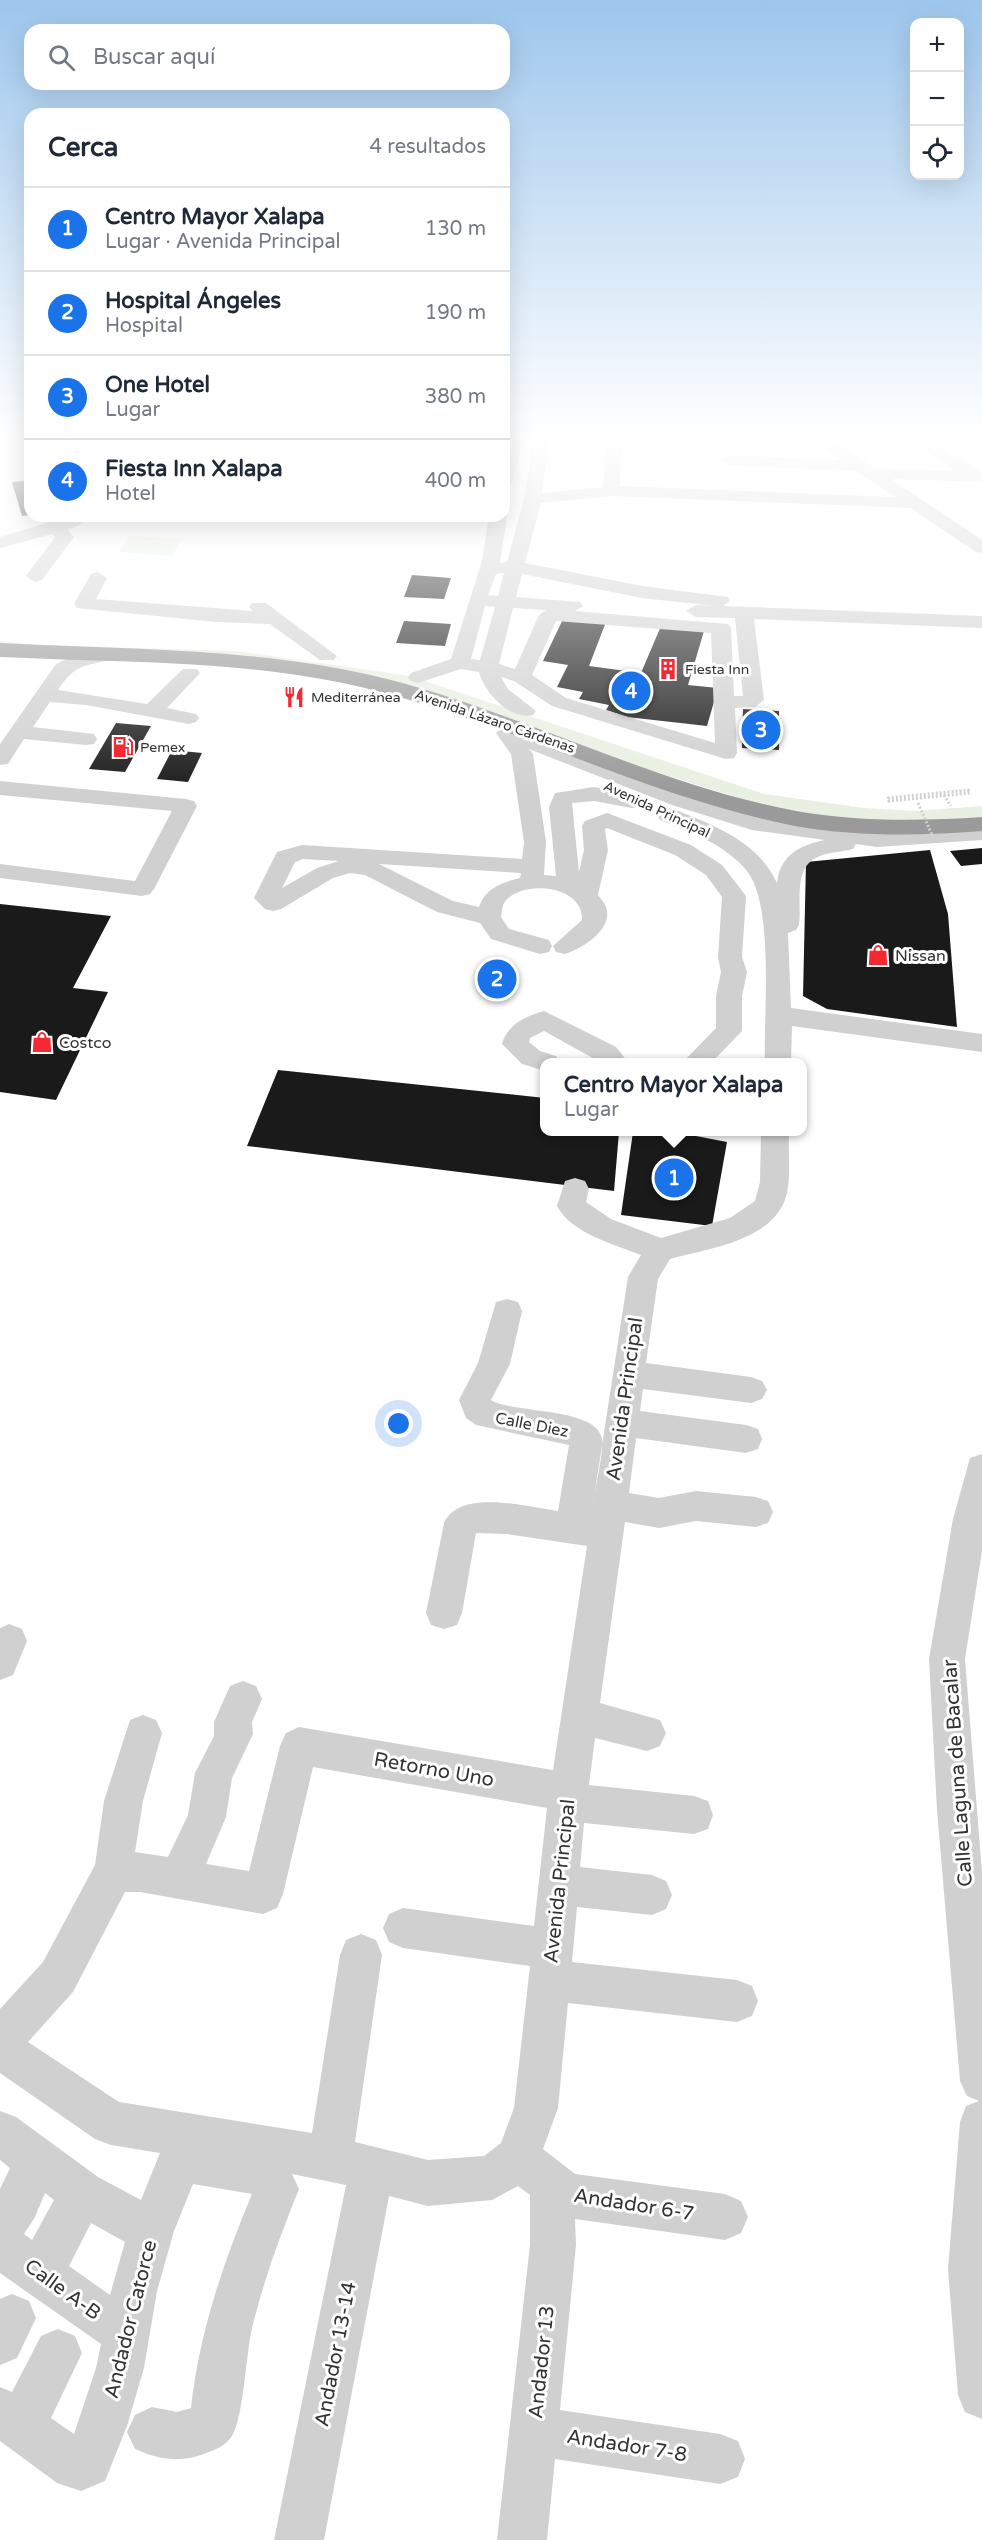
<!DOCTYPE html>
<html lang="es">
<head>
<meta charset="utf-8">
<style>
  :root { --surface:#fff; --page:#f6f6f7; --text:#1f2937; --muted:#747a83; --line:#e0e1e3; --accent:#1a73e8 }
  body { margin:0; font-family:"Varela Round",sans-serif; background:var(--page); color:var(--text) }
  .controls { position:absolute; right:18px; top:18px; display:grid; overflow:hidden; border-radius:12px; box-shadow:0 6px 24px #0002 }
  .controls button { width:54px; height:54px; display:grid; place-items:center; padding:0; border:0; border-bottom:2px solid var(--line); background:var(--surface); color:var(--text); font:30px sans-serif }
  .you { position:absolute; left:399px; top:1424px; width:21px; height:21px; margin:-15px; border:4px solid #fff; border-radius:50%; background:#1a73e8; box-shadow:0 0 0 9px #1a73e833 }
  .badge { display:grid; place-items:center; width:39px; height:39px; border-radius:50%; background:var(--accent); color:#fff; font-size:20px; font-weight:700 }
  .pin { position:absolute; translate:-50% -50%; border:3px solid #fff; box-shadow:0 2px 6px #0006 }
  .popup { position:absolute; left:540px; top:1058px; width:267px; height:78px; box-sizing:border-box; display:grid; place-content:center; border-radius:12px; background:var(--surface); filter:drop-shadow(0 2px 4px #0005); font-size:20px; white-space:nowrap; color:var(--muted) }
  .popup b { font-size:22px; color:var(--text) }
  .popup::after { content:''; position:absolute; left:50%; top:100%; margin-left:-12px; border:12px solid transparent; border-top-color:var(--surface) }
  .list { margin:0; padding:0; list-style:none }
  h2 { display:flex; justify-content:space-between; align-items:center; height:78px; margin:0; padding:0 24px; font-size:26px }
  h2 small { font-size:20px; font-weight:400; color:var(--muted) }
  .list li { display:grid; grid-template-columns:39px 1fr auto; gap:18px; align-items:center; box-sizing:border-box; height:84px; padding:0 24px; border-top:2px solid var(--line) }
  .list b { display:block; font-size:22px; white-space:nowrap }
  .list p { margin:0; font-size:20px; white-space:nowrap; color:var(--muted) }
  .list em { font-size:20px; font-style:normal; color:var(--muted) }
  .icon { flex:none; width:33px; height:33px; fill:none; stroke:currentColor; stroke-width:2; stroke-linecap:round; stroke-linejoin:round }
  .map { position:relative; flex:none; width:982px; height:2540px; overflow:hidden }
  .search { position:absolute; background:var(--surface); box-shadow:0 6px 24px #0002; left:24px; top:24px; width:486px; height:66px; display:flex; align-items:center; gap:15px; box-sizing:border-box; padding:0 21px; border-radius:18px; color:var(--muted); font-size:22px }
  .panel { position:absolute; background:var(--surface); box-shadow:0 6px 24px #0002; left:24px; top:108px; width:486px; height:414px; border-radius:18px }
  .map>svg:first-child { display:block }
  .green { fill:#e8f0e1 }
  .building { fill:#1a1a1a }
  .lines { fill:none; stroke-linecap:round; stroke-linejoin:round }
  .path { stroke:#d0d0d0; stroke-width:3; stroke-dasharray:2 2; stroke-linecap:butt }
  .minor { fill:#d0d0d0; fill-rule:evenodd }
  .highway { fill:#9a9a9a; fill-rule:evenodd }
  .path-bridge { stroke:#d0d0d0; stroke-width:3; stroke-dasharray:2 2; stroke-linecap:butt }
  .labels { text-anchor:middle; stroke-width:6; stroke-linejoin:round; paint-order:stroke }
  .far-poi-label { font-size:14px; fill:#333; stroke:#fff; text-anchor:start }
  .far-street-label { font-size:14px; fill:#333; stroke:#fff }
  .poi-label { font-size:16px; fill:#333; stroke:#fff; text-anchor:start }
  .street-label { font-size:16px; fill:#333; stroke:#fff }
  .near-street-label { font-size:20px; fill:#333; stroke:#fff }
</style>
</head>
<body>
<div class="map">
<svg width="982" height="2540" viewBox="0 0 982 2540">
  <rect width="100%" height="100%" fill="#fff"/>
  <path class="green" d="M129,536L182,539L172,556L119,552Z
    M0,641L34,645L236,651L410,676L764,794L864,808L915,811L982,806V817L863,823L774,809L656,772L459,704L236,657L0,647Z"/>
  <path class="building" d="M30,480V515L22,516L12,482Z
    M412,575L451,578L444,599L404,597Z
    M564,617L606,622L589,666L641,673L661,626L704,631L688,685L718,688L707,726L627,717L606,710L609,705L579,699L583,692L557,687L568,665L543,661Z
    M404,621L451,624L445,646L396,643Z
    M743,709L779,711V750L742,748Z
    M116,723L151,726L125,772L89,769Z
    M172,750L202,753L188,782L157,779Z
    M982,848V864L961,866L950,851Z
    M930,850L948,914L957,1027L827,1009L803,996L806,862Z
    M0,904L111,916L73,988L108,992L56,1100L0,1092Z
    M278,1070L545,1098V1132H619L614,1191L247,1146Z
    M633,1132H675L727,1142L712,1226L621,1215Z"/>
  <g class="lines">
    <path class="path" d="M968,790L970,793L889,801L888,798Z
      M944,795L951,806"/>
    <path class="minor" d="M507,439H523L513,481L504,486V449Z
      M533,439H549L542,493L603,487L607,439H623L620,486L895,497L856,471L727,465L719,460L727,455L840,460L812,439H832L875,468L954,471L909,439H929L982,472V482L891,479L982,540V553L976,552L911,508L611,496L541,503L525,563L642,586L728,597L730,601L723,606L982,616V628L754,619L764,700L755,707L735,708L737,753L734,758L726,759L552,706L514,681L501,677L508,689L536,711L533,715C510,721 484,692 479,672L461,669L418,683L411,681L408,677L411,673L451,659L482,561L489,516H504V512L507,516L500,563L507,562L524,499ZM504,573L498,596L488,595L496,574ZM522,574L642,598L715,606L696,605L686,611L696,617L735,618L743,696H734L731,628L728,624L575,611L583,606L580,602L516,597ZM485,606L495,607L480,660L471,659ZM513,608L546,610L539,615L515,669L499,664ZM556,621L711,633L715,743L566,698L532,675Z
      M69,516H91L76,527L67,529L74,537L42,580L35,582L26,576L55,537L52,534L0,548V537Z
      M98,572L107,578L96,599L253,611L249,607L252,603H266L337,656L334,660H320L270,624L217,622L77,608L74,604L91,574Z
      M106,649L113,651L116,655L113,659C83,667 76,663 58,690L147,704L183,669H197L200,673L167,708L196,714L199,718L196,722L189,724L86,705L50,702L33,727L94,734L97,739L94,744L86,745L24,739L8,764L0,765V744L56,664L75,655Z
      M507,727L688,795L763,819L877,833L982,826V840L877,847L856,844L853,849C842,852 830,852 820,856C792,866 802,902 799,925L796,930L788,933L791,1008L982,1034V1052L792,1026L791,1062H765C763,1017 775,907 747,871C726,845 691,832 660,820L657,815L660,810H676C716,826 758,842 777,883C780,855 800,845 825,840L752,830L672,805L529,749L533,754L546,842L544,875L556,876L549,807L555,793L594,787L640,796L643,801L640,806L632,808L594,801L572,803L579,872L584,850L582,826L585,821L607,813L691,845L722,865L746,896L742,957L747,972L742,996V1031L712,1062H683L716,1028V996L721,972L718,957L722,897L706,875L675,855L607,828L605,829L608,850L598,895C600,898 605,903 606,907C614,929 582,949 565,954L556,952L553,946L582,920C584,884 519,879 504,903C502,906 502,913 501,917L509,929L549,940L552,946L549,952L540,954L491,939L480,923L437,912L365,875L350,873L333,878L281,909L273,911L265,909L254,898L277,852L302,845L522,859L524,842L511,754L496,733L500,729ZM303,859L339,861L317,868L282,888L295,862ZM379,864L521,873L520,878C503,882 485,888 479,907L453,901Z
      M0,781L186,799L194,801L197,806L154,889L150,894L142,896L0,878V864L135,881L172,811L0,795Z
      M544,1011L616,1047L628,1062H600L544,1031L530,1038L529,1042L540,1051L556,1056L560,1062H545V1071L522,1064L502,1044C508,1024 524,1017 544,1011Z
      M761,1132H789C788,1152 791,1174 787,1193C776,1241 709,1248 670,1259L658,1279L646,1363L751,1377L762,1381L767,1390L762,1399L751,1403L643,1389L640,1411L746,1425L758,1429L762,1439L758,1449L746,1453L636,1438L629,1493L659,1498L696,1491L756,1497L768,1501L773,1512L768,1523L756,1527L696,1521L659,1528L625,1522L600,1703L660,1720L666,1733L660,1746L647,1751L595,1738L589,1785L694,1796L708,1801L713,1815L708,1829L694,1834L584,1823L580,1867L652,1875L666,1881L672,1895L666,1909L652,1915L577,1907L572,1962L737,1980L752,1986L758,2001L752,2016L737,2022L568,2003L558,2108L543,2149L575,2174L725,2194L741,2201L748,2217L741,2233L725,2240L575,2219L576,2245L560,2410L720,2434L738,2441L745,2459L738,2477L720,2484L555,2459L547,2540H497L530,2245V2195L518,2186L492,2200L428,2206L389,2196L324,2540H274L346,2185L292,2174L299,2189C280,2236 262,2284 251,2333C246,2358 243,2418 232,2436C227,2444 218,2449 209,2452C182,2463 162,2461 135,2449L127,2432L135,2415L152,2407L177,2412L191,2408C199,2334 223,2263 252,2194L193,2184L174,2231L157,2291L144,2368L127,2426L105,2481L81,2491L57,2483L0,2441V2387L12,2392L41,2336L58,2329L75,2336L82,2353L51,2418L74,2434L96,2368L101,2344L0,2273V2189L10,2168L0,2160V2111L16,2117L98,2177L141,2200L160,2153L111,2145L95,2139L0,2073V2009L43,1962L95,1865L104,1801L130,1720L143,1715L156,1720L162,1733L143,1801L135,1852L168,1857L188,1815L195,1773L214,1736V1722L230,1686L243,1681L256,1686L262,1699L252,1722L253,1734L232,1778L226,1817L206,1864L249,1871L280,1746L286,1733L299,1727L553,1770L587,1546L507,1534L476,1533L462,1613L457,1625L444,1629L431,1625L426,1613L444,1523C460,1488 526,1507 558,1511L569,1445L476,1425L466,1418L459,1400L478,1363L496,1302L507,1299L518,1302L522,1311L510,1364L491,1400C513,1414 597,1407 602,1439C604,1451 595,1489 593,1504L628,1277L641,1255C614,1244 572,1234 557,1206L565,1181L575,1178L585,1181L589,1189L586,1202L611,1219L661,1238L730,1218L755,1201L760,1182ZM313,1767L547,1808L534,1926L403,1908L389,1914L383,1928L389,1942L403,1948L530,1966L514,2108L501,2143L484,2156L428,2160L355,2142L382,1955L376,1940L361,1934L346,1940L340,1955L312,2133L119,2102L28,2042L73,1992L125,1892H140L263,1914L277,1908L283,1894ZM45,2193L54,2200L32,2240L24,2234L35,2217ZM91,2223L125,2242L110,2295L69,2266Z
      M982,1454V1551L965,1659L982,1873V2419L965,2412L958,2395L948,2269L960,2122L966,2106L979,2101L967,2096L960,2081L937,1810L929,1659L953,1519L970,1458Z
      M9,1624L22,1629L27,1641L13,1675L0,1680V1628Z
      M12,2294L29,2301L36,2318L17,2358L0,2365V2299Z"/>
    <path class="highway" d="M0,643C129,650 260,647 387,679C524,714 657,785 796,811C857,822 920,821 982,817V831C920,836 857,837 795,826C651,798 519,727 377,691C254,659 126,663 0,657Z"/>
    <path class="path-bridge" d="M918,803L935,842"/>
  </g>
  <linearGradient id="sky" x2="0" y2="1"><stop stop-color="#9dc6ec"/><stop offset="0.55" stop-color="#fff"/><stop offset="1" stop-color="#fff" stop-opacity="0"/></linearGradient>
  <rect width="982" height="795" fill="url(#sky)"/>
  <defs>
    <symbol id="building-bare" viewBox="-9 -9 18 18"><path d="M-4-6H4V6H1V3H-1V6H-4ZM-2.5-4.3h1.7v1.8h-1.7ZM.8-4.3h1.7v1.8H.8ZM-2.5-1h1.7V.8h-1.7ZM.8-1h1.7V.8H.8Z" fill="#f62831" stroke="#fff" stroke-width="2.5" paint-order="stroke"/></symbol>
    <symbol id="restaurant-bare" viewBox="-9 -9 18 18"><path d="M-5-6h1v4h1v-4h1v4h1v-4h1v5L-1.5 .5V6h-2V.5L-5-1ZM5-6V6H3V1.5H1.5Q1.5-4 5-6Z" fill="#f62831" stroke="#fff" stroke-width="2.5" paint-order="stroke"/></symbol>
    <symbol id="fuel-bare" viewBox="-9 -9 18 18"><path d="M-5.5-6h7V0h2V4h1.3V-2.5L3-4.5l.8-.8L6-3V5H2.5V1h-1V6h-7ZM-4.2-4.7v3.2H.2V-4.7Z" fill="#f62831" stroke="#fff" stroke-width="2.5" paint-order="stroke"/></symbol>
    <symbol id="shop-bare" viewBox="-9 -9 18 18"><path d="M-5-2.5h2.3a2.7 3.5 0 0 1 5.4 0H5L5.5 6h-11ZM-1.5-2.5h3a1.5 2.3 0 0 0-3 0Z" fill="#f62831" stroke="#fff" stroke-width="2.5" paint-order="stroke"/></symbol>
  </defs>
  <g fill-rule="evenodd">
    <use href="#building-bare" x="653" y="654" width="30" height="30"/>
    <use href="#restaurant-bare" x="279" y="682" width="30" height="30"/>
    <use href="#fuel-bare" x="108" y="732" width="30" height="30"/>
    <use href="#shop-bare" x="863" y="940" width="30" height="30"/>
    <use href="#shop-bare" x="27" y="1027" width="30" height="30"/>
  </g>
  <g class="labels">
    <g class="far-poi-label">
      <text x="685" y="674">Fiesta Inn</text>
      <text x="311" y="702">Mediterránea</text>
      <text x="140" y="752">Pemex</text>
    </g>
    <g class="far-street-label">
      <text transform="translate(495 721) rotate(19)" y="5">Avenida Lázaro Cárdenas</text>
      <text transform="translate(657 809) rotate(25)" y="5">Avenida Principal</text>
    </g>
    <g class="poi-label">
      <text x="895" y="961">Nissan</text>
      <text x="59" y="1048">Costco</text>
    </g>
    <g class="street-label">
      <text transform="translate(532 1424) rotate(11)" y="6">Calle Diez</text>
    </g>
    <g class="near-street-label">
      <text transform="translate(624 1399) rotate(-82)" y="7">Avenida Principal</text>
      <text transform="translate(434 1769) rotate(10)" y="7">Retorno Uno</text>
      <text transform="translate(957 1773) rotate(-94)" y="7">Calle Laguna de Bacalar</text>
      <text transform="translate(559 1881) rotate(-84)" y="7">Avenida Principal</text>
      <text transform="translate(634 2204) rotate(9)" y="7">Andador 6-7</text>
      <text transform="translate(63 2289) rotate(36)" y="7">Calle A-B</text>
      <text transform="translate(130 2319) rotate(-76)" y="7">Andador Catorce</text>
      <text transform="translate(335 2354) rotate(-79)" y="7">Andador 13-14</text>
      <text transform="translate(541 2362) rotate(-84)" y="7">Andador 13</text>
      <text transform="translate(627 2445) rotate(9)" y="7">Andador 7-8</text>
    </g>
  </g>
</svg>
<div class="controls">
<button>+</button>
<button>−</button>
<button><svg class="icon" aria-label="locate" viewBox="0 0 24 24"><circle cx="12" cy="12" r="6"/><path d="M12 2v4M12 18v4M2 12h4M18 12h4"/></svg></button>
</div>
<div class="you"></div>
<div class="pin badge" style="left:674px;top:1178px">1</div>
<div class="popup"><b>Centro Mayor Xalapa</b>Lugar</div>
<div class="pin badge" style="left:497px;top:979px">2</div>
<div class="pin badge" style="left:761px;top:730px">3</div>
<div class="pin badge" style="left:631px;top:691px">4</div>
<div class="search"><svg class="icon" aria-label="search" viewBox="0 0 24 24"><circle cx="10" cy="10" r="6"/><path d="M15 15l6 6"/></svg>Buscar aquí</div>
<section class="panel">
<h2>Cerca<small>4 resultados</small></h2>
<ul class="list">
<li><span class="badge">1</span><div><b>Centro Mayor Xalapa</b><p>Lugar · Avenida Principal</p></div><em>130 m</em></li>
<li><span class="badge">2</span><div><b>Hospital Ángeles</b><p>Hospital</p></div><em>190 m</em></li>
<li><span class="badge">3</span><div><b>One Hotel</b><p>Lugar</p></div><em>380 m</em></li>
<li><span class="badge">4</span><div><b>Fiesta Inn Xalapa</b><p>Hotel</p></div><em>400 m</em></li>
</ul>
</section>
</div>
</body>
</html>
